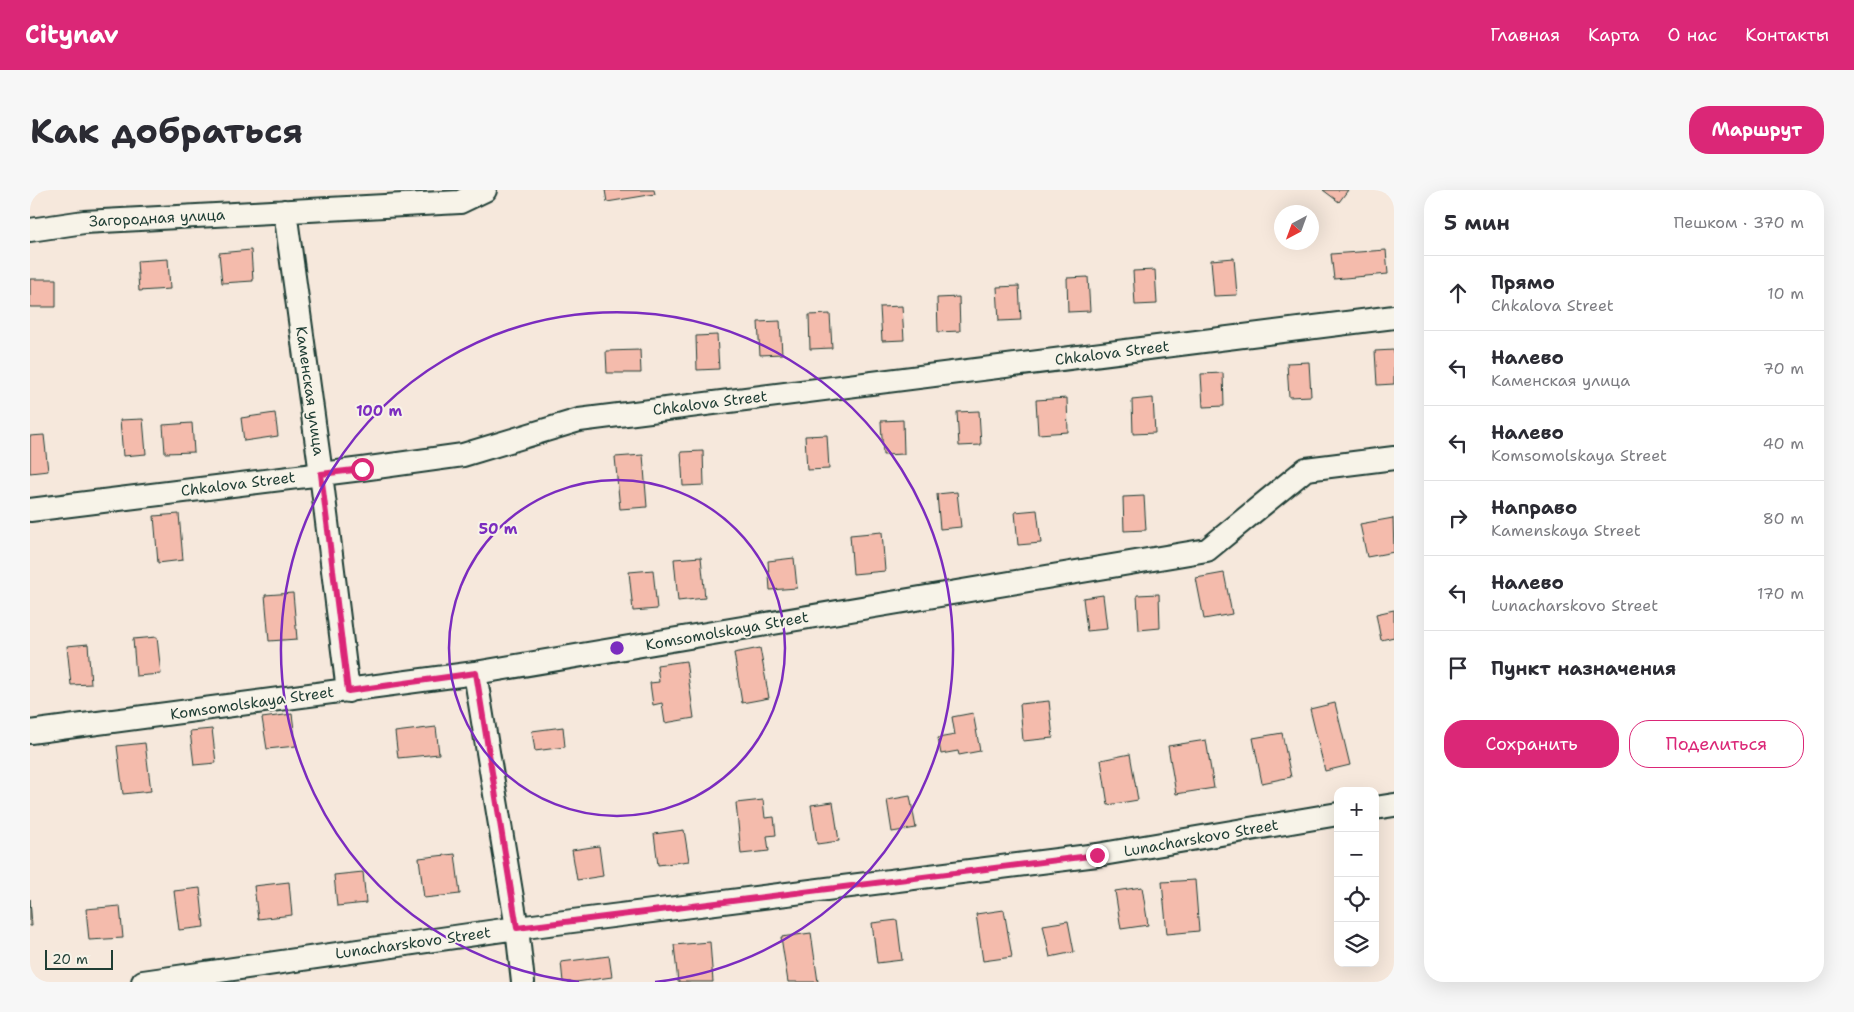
<!DOCTYPE html>
<html lang="ru">
<head>
<meta charset="utf-8">
<style>
  :root { --surface:#fff; --page:#f7f7f7; --text:#2b2b33; --muted:#7c7c81; --line:#e1e1e2; --accent:#db2777 }
  body { margin:0; font-family:"Shantell Sans",sans-serif; background:var(--page); color:var(--text) }
  .controls { position:absolute; right:15px; bottom:15px; display:grid; overflow:hidden; border-radius:10px; box-shadow:0 5px 20px #0002 }
  .controls button { width:45px; height:45px; display:grid; place-items:center; padding:0; border:0; border-bottom:1px solid var(--line); background:var(--surface); color:var(--text); font:25px sans-serif }
  .compass { position:absolute; left:1244px; top:15px; width:45px; height:45px; border-radius:50%; background:var(--surface); box-shadow:0 5px 20px #0002; rotate:221deg }
  .scale { position:absolute; left:15px; bottom:12px; width:68px; box-sizing:border-box; padding-left:5px; border:2px solid #1f3d34; border-top:0; font-size:14px; line-height:18px; white-space:nowrap; color:#1f3d34; -webkit-text-stroke:4px #f7f3e8; paint-order:stroke }
  .stop { position:absolute; width:15px; height:15px; margin:-11px; border:4px solid #db2777; border-radius:50%; background:#fff }
  .stop.end { background:#db2777; border-color:#fff; box-shadow:0 1px 5px #0008 }
  .list { margin:0; padding:0; list-style:none }
  h2 { display:flex; justify-content:space-between; align-items:center; height:65px; margin:0; padding:0 20px; font-size:21px }
  h2 small { font-size:16px; font-weight:400; color:var(--muted) }
  .list li { display:grid; grid-template-columns:32px 1fr auto; gap:15px; align-items:center; box-sizing:border-box; height:75px; padding:0 20px; border-top:1px solid var(--line) }
  .list b { display:block; font-size:19px; white-space:nowrap }
  .list p { margin:0; font-size:16px; white-space:nowrap; color:var(--muted) }
  .list em { font-size:16px; font-style:normal; color:var(--muted) }
  .actions { display:flex; gap:10px; padding:15px 20px }
  .actions a { flex:1; padding:11px 0; border:1px solid var(--accent); border-radius:20px; text-align:center; font-size:18px; color:var(--accent) }
  .actions .main { background:var(--accent); color:#fff }
  .icon { flex:none; width:28px; height:28px; fill:none; stroke:currentColor; stroke-width:2; stroke-linecap:round; stroke-linejoin:round }
  .map { position:relative; flex:none; width:1364px; height:792px; overflow:hidden; border-radius:20px }
  header { display:flex; align-items:center; gap:30px; box-sizing:border-box; height:70px; padding:0 25px; background:var(--accent); color:#fff }
  header strong { font-size:24px }
  nav { display:flex; gap:28px; margin-inline-start:auto; font-size:18px }
  .intro { display:flex; align-items:center; justify-content:space-between; box-sizing:border-box; height:120px; padding:0 30px }
  h1 { margin:0; font-size:35px }
  .button { padding:12px 22px; border-radius:20px; background:var(--accent); color:#fff; font-size:18px; font-weight:700 }
  main { display:flex; gap:30px; padding:0 30px }
  aside { flex:1; background:var(--surface); border-radius:20px; box-shadow:0 5px 20px #0002 }
  .map>svg:first-child { display:block }
  .building { fill:#f4bbac; stroke:#1f3d34 }
  .lines { fill:none; stroke-linecap:round; stroke-linejoin:round }
  .street-casing { stroke:#1f3d34; stroke-width:26 }
  .street { stroke:#f7f3e8; stroke-width:22 }
  .route { stroke:#db2777; stroke-width:6 }
  .ring { fill:none; stroke:#7b2cbf; stroke-width:2.5 }
  .labels { text-anchor:middle; stroke-width:4; stroke-linejoin:round; paint-order:stroke }
  .street-label { font-size:15px; fill:#1f3d34; stroke:#f7f3e8 }
  .centre { fill:#7b2cbf; stroke:#f7f3e8; stroke-width:2.5 }
  .ring-label { font-size:15px; text-anchor:middle; font-weight:bold; fill:#7b2cbf; stroke:#f7f3e8; stroke-width:4; stroke-linejoin:round; paint-order:stroke }
</style>
</head>
<body>
<header>
<strong>Citynav</strong>
<nav><a>Главная</a><a>Карта</a><a>О нас</a><a>Контакты</a></nav>
</header>
<div class="intro"><h1>Как добраться</h1><a class="button">Маршрут</a></div>
<main>
<div class="map">
<svg width="1364" height="792" viewBox="0 0 1364 792">
  <rect width="100%" height="100%" fill="#f6e8dc"/>
  <filter id="ink" filterUnits="userSpaceOnUse"><feTurbulence type="fractalNoise" baseFrequency=".02" numOctaves="2"/><feDisplacementMap in="SourceGraphic" scale="10" xChannelSelector="R" yChannelSelector="G"/><feConvolveMatrix kernelMatrix="1 2 1 2 8 2 1 2 1" color-interpolation-filters="sRGB"/></filter>
  <g filter="url(#ink)">
    <path class="building" d="M575,0H624L625,4L577,12Z
      M1293,0H1318L1309,12Z
      M221,60L223,91L192,93L189,63Z
      M1356,60L1358,84L1304,89L1301,64Z
      M1204,68L1207,105L1184,106L1181,70Z
      M138,69L140,99L109,101L107,71Z
      M1125,80L1127,114L1105,115L1103,81Z
      M1058,87L1060,121L1038,122L1037,88Z
      M0,89H26V117H0Z
      M989,96L991,130L969,131L967,97Z
      M929,107L930,141L908,142L907,108Z
      M872,116L874,150L852,151L850,117Z
      M800,124L802,158L780,159L779,125Z
      M750,131L752,164L730,165L728,132Z
      M687,145L689,179L667,180L666,146Z
      M610,160L611,183H577L576,161Z
      M1364,160V194L1347,195L1345,161Z
      M1279,172L1281,206L1259,207L1257,173Z
      M1193,183L1194,216L1173,217L1171,184Z
      M1037,208L1038,242L1008,244L1006,210Z
      M1123,208L1125,243L1103,244L1102,210Z
      M949,221L951,255L929,256L927,222Z
      M245,223L248,246L214,251L211,228Z
      M113,229L116,264L93,266L90,230Z
      M873,230L874,264L853,265L851,231Z
      M162,233L164,262L135,263L133,235Z
      M14,245L18,281L0,283V246Z
      M797,245L799,279L777,280L775,246Z
      M673,261L674,295L653,296L651,262Z
      M613,265L617,317L590,319L585,267Z
      M927,302L931,337L910,339L907,304Z
      M1114,306L1116,340L1094,341L1093,307Z
      M1007,320L1011,353L988,355L985,322Z
      M149,324L153,370L128,373L124,326Z
      M1363,328L1364,362L1337,367L1330,334Z
      M852,342L855,381L823,384L820,345Z
      M671,367L675,408L648,411L644,369Z
      M764,368L767,398L740,400L738,371Z
      M623,380L627,419L603,421L599,382Z
      M1194,383L1202,424L1174,429L1166,388Z
      M263,403L267,449L239,451L235,405Z
      M1129,404L1130,438L1109,440L1107,405Z
      M1073,405L1077,439L1057,441L1053,408Z
      M1364,420V447L1351,450L1346,424Z
      M127,447L131,484L106,486L103,449Z
      M58,454L61,494L41,495L37,456Z
      M730,458L739,508L712,513L704,463Z
      M656,471L664,528L635,533L632,513L623,515L620,493L629,492L627,475Z
      M1019,511L1023,548L993,551L990,514Z
      M1305,513L1320,575L1295,581L1280,519Z
      M943,523L950,561L929,565L928,561L911,564L908,548L925,545L922,527Z
      M262,524L266,556L237,559L232,528Z
      M406,537L409,564L368,568L365,542Z
      M533,537L535,557L505,561L502,541Z
      M182,539L186,573L164,575L160,541Z
      M1252,543L1261,587L1232,593L1223,548Z
      M1176,550L1184,598L1146,604L1138,556Z
      M115,553L121,601L93,604L87,556Z
      M1100,564L1108,610L1078,615L1071,570Z
      M880,606L886,638L862,642L857,610Z
      M733,610L735,628L744,627L746,645L737,646L739,661L711,664L706,613Z
      M803,612L809,651L787,654L781,615Z
      M654,640L659,671L628,675L624,644Z
      M569,656L573,686L547,690L542,660Z
      M425,664L430,704L394,708L389,668Z
      M333,682L336,713L307,716L304,685Z
      M1165,690L1169,741L1137,744L1132,692Z
      M259,692L262,725L228,729L224,696Z
      M1112,697L1118,735L1091,739L1085,701Z
      M170,698L174,737L149,740L144,701Z
      M0,709L2,736H0Z
      M90,716L93,748L59,750L56,719Z
      M974,720L982,767L953,771L946,724Z
      M867,730L872,770L847,773L842,733Z
      M1038,731L1044,762L1020,767L1013,735Z
      M781,743L788,792H758L751,747Z
      M680,752L683,792H648L644,755Z
      M579,766L582,787L546,792H533L531,772Z"/>
    <g class="lines">
      <defs>
        <path id="street" d="M255,21L291,284L318,501
          M0,40L54,32L430,12L455,0
          M0,320L332,279L433,265L549,230L1364,127
          M445,483L487,738L493,792
          M0,542L445,483L1177,360L1276,279L1364,268
          M1345,618L1364,615
          M113,792L487,738L1067,665L1308,624"/>
      </defs>
      <use href="#street" class="street-casing"/>
      <use href="#street" class="street"/>
    </g>
  </g>
  <g class="lines" filter="url(#ink)">
    <path class="route" d="M332,279L291,284L318,501L446,483L487,738L1067,665"/>
  </g>
  <g class="ring">
    <circle cx="587" cy="458" r="168"/>
    <path d="M549 792A336 336 0 1 1 625 792"/>
  </g>
  <g class="labels">
    <g class="street-label">
      <text transform="translate(127 28) rotate(-3)" y="5">Загородная улица</text>
      <text transform="translate(1082 163) rotate(-7)" y="5">Chkalova Street</text>
      <text transform="translate(280 201) rotate(82)" y="5">Каменская улица</text>
      <text transform="translate(680 213) rotate(-7)" y="5">Chkalova Street</text>
      <text transform="translate(208 294) rotate(-7)" y="5">Chkalova Street</text>
      <text transform="translate(697 441) rotate(-10)" y="5">Komsomolskaya Street</text>
      <text transform="translate(222 513) rotate(-8)" y="5">Komsomolskaya Street</text>
      <text transform="translate(1171 648) rotate(-10)" y="5">Lunacharskovo Street</text>
      <text transform="translate(383 753) rotate(-8)" y="5">Lunacharskovo Street</text>
    </g>
  </g>
  <circle cx="587" cy="458" r="8" class="centre"/>
  <g class="ring-label">
    <text x="349" y="226">100 m</text>
    <text x="468" y="344">50 m</text>
  </g>
</svg>
<div class="controls">
<button>+</button>
<button>−</button>
<button><svg class="icon" aria-label="locate" viewBox="0 0 24 24"><circle cx="12" cy="12" r="6"/><path d="M12 2v4M12 18v4M2 12h4M18 12h4"/></svg></button>
<button><svg class="icon" aria-label="layers" viewBox="0 0 24 24"><path d="M12 4l9 5-9 5-9-5zM3 14l9 5 9-5"/></svg></button>
</div>
<svg class="compass" viewBox="-18 -18 36 36"><path d="M0-13l5 13h-10z" fill="#e53935"/><path d="M0 13l5-13h-10z" fill="#7c7c81"/></svg>
<div class="scale">20 m</div>
<div class="stop" style="left:332px;top:279px"></div>
<div class="stop end" style="left:1067px;top:665px"></div>
</div>
<aside>
<h2>5 мин<small>Пешком · 370 m</small></h2>
<ul class="list">
<li><svg class="icon" aria-label="ahead" viewBox="0 0 24 24"><path d="M12 20V5M6 11l6-6 6 6"/></svg><div><b>Прямо</b><p>Chkalova Street</p></div><em>10 m</em></li>
<li><svg class="icon" aria-label="left" viewBox="0 0 24 24"><path d="M17 20v-9H6M10 6l-5 5 5 5"/></svg><div><b>Налево</b><p>Каменская улица</p></div><em>70 m</em></li>
<li><svg class="icon" aria-label="left" viewBox="0 0 24 24"><path d="M17 20v-9H6M10 6l-5 5 5 5"/></svg><div><b>Налево</b><p>Komsomolskaya Street</p></div><em>40 m</em></li>
<li><svg class="icon" aria-label="right" viewBox="0 0 24 24"><path d="M7 20v-9h11M14 6l5 5-5 5"/></svg><div><b>Направо</b><p>Kamenskaya Street</p></div><em>80 m</em></li>
<li><svg class="icon" aria-label="left" viewBox="0 0 24 24"><path d="M17 20v-9H6M10 6l-5 5 5 5"/></svg><div><b>Налево</b><p>Lunacharskovo Street</p></div><em>170 m</em></li>
<li><svg class="icon" aria-label="arrive" viewBox="0 0 24 24"><path d="M6 21V4h12l-3 4 3 4H6"/></svg><div><b>Пункт назначения</b></div></li>
</ul>
<div class="actions"><a class="main">Сохранить</a><a>Поделиться</a></div>
</aside>
</main>
</body>
</html>
